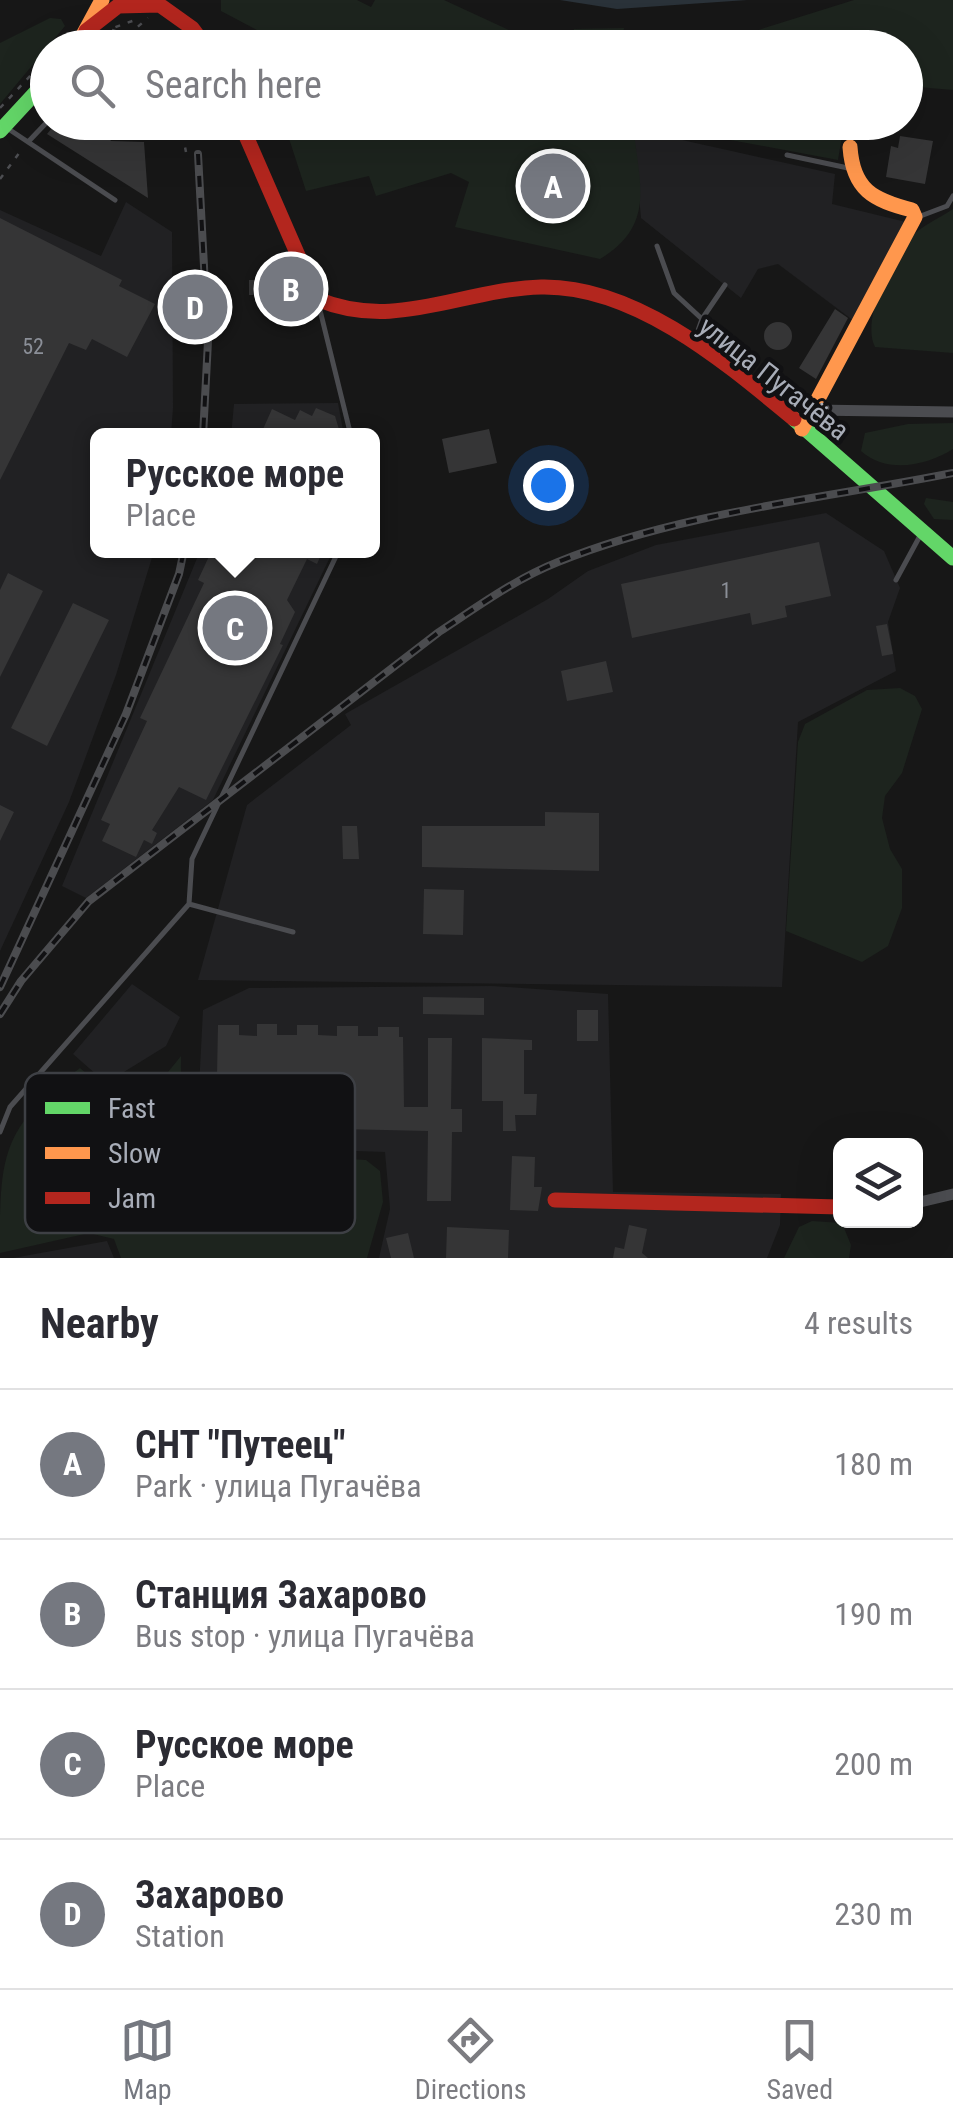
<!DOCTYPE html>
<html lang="en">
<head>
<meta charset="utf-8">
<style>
  :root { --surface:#fff; --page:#f7f7f7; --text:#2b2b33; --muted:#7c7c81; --line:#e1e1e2; --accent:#757880 }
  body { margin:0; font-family:"Roboto Condensed",sans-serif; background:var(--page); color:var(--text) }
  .controls { position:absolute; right:30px; bottom:30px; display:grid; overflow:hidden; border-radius:15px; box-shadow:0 10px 40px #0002 }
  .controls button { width:90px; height:90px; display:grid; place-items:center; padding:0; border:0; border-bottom:2px solid var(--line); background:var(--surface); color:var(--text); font:50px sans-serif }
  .you { position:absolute; left:548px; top:485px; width:35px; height:35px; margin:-25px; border:8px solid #fff; border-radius:50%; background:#1a73e8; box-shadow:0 0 0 15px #1a73e833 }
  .badge { display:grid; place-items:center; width:65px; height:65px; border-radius:50%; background:var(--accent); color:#fff; font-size:32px; font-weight:700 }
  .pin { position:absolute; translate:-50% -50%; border:5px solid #fff; box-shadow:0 2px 10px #0006 }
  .popup { position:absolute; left:90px; top:428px; width:290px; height:130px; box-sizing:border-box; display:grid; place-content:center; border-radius:15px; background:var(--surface); filter:drop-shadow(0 2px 8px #0005); font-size:32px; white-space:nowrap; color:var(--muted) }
  .popup b { font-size:38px; color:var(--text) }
  .popup::after { content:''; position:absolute; left:50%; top:100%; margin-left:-20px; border:20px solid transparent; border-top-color:var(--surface) }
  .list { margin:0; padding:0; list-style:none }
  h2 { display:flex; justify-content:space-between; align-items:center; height:130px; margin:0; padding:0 40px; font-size:42px }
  h2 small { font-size:32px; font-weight:400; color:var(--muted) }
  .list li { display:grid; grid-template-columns:65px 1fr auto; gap:30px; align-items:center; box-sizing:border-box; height:150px; padding:0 40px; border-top:2px solid var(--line) }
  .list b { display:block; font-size:38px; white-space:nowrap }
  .list p { margin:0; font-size:32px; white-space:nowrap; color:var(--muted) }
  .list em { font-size:32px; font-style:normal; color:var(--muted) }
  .icon { flex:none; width:55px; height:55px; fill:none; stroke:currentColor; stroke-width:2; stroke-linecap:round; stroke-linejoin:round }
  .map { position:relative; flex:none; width:953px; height:1258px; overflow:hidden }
  .search { position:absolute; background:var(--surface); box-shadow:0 10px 40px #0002; left:30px; right:30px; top:30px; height:110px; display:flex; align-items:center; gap:25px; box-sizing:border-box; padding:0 35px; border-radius:55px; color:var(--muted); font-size:38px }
  .sheet { height:730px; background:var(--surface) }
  nav { display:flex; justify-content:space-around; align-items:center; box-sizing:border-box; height:140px; border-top:2px solid var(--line); background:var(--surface); font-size:28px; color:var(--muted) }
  nav a { display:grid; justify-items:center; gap:5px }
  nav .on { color:var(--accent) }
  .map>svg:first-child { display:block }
  .built { fill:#212123 }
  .green { fill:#1d241e }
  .water { fill:#2a3239 }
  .building { fill:#353536 }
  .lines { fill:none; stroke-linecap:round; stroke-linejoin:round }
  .path { stroke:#4d4e52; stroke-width:2.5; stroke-dasharray:5 8; stroke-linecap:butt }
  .lane { stroke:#4b4c50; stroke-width:5 }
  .street { stroke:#4b4c50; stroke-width:11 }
  .fast { stroke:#63d668; stroke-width:15 }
  .slow { stroke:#ff974d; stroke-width:15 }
  .jam { stroke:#b3261e; stroke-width:15 }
  .rail-casing { stroke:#4b4c4f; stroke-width:8 }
  .rail { stroke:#111113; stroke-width:4; stroke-dasharray:11; stroke-linecap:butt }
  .labels { text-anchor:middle; stroke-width:9; stroke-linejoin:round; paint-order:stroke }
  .number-label { font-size:22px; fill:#8b8f98 }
  .street-label { font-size:28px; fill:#a8adb8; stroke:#111113 }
  .key { fill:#111113; stroke:#3e4045; stroke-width:2.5 }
  .key-label { font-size:28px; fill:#a8adb8 }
</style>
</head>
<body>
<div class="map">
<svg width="953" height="1258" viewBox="0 0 953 1258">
  <rect width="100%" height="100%" fill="#171717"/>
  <path class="built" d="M633,129L835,174L832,204L906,222L854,321L778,264L758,269L741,298L641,218Z
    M126,202L172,232L173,408L171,435L98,436V550L154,551L116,675L69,802L0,951V210L101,256Z
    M338,403L344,435L231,436L234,404Z
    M826,513L884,551L900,588L888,622L896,671L798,722L782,987L198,980L247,805L351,725L345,714L548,599L588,571L656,545Z
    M200,551H333L213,800L86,898L62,886Z
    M132,984L180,1017L166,1046L106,1083L73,1054Z
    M492,986L608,994L613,1192L781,1194L780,1225L767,1258H379L390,1209L385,1152L206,1146L197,1127L203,1010L249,988Z
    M107,1241L114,1258H13Z"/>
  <path class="green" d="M221,0H357L371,7L375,0H444L546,47H289L221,11Z
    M854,0H953V90L906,86V48L704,47Z
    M50,18L61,19L65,26L0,104V43Z
    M624,28L621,47H547L551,39L570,43L574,29Z
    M284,123H633C638,181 658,224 600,259L455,227L469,182L451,173L376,196L369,176L306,191Z
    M639,123L844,122V123L838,160Z
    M953,209V353L875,347C861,321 891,255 912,236C923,225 940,218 953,209Z
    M953,423V449C926,466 887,474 861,451L865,433L908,424Z
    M926,498L953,502V520L934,519L924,504Z
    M900,688L915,696L922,709L902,773L885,796L882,818L890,849L902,869V908L888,946L862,962L786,931L798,742L805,724L867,690Z
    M181,1056C181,1092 179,1124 206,1150L366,1160L380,1171L383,1202L367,1258H121L114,1239L89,1233L0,1253C0,1156 0,1129 80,1068L134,1114Z
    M812,1221L842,1223L851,1245L849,1258H784L799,1227Z"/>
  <path class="water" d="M560,0H747L617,9Z"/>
  <path class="building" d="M57,122H99L111,141L144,142L148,198L47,134Z
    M900,136L933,141L925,184L886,177L891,146L898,148Z
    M0,218L122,280L119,286L155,304L127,357L92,339L86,350L69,343L0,480Z
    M249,280H265V295H249Z
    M835,309L848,318L816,379L799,368Z
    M764 336a14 14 0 1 1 28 0a14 14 0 1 1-28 0Z
    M316,408L335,416L341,436H260L272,409L295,420L300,410L312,416Z
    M489,429L497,463L449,473L442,439Z
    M819,542L831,596L785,606L787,617L752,625L750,613L632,638L621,584Z
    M212,550H323L317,564L307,559L287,600L295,612L280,644L283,645L206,800L179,787L152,830L157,833L152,844L144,840L136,857L102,841L110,824L101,820L147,721L140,718L204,583L198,580Z
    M8,573L43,591L0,677V590Z
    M73,603L109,620L47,746L11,728Z
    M887,624L893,654L882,656L876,626Z
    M606,661L613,692L567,701L561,671Z
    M0,805L14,812L0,841Z
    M545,812L599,813V871L422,867V826H545Z
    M342,826H357L359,859H343Z
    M424,889L464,890L463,935L423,934Z
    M423,997L484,998V1015L423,1014Z
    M577,1010H598V1041H577Z
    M257,1024H277V1035H297V1025H318V1035L337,1036V1026H358V1036H378V1027H399V1037H403L404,1107H428V1038H452L451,1109H462V1132H452L451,1201H427L428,1131L216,1126L218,1025H239V1035L257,1036Z
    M482,1038L532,1040V1050H524V1094H537L536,1115H515L516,1131H503V1101H482Z
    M512,1156L535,1157L534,1187H542L538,1211L510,1210Z
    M629,1225L647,1229L642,1253L648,1258H613L615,1247L624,1249Z
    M447,1227L509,1230L508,1258H446Z
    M408,1233L414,1258H391L386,1238Z"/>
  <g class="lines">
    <path class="path" d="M112,30L128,35L137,48
      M128,35L148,18
      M56,48L70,31
      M103,48L110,29L138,19
      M0,108L48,57
      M180,122L186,152
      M0,179L23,148"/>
    <path class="lane" d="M7,128L115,200
      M161,131V122
      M28,142L48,121
      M787,155L848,168
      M918,217L947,206L953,196
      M657,246L674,293L702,319L694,342
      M318,302L351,436
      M702,319L725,285
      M896,580L921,534
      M293,932L189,904L192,859L339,550
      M0,1132L10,1107L189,904"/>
    <path class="street" d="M813,410L953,412
      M916,1203L953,1194"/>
    <path class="fast" d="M0,131L48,79
      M794,419L953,558"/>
    <path class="slow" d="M76,48L102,0
      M802,429L915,217L912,210C873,200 853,190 850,147"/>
    <path class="jam" d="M154,1L192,28L207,48
      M86,31L118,6L160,5
      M240,122L317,299C395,332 462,289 541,287C635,285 725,362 794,419
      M555,1200L840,1207"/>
    <defs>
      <path id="rail" d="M198,154L208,341L203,436
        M0,987L126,714L179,574L184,550
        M0,1014L21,981L89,901L439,632C477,607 515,579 558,562C682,512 822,499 953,473"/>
    </defs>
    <use href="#rail" class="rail-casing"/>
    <use href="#rail" class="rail"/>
  </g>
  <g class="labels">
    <g class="number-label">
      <text x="33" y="354">52</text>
      <text x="726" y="598">1</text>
    </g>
    <g class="street-label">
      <text transform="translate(774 378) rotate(38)" y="10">улица Пугачёва</text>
    </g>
  </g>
  <rect x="25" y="1073" width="330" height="160" rx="15" class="key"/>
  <rect x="45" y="1102" width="45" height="12" fill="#63d668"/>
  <rect x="45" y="1147" width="45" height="12" fill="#ff974d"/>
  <rect x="45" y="1192" width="45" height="12" fill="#b3261e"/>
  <g class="key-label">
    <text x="108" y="1118">Fast</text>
    <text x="108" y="1163">Slow</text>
    <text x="108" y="1208">Jam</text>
  </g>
</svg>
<div class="controls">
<button><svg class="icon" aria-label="layers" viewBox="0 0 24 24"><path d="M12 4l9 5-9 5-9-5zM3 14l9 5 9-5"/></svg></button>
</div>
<div class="you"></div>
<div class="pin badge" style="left:553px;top:186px">A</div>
<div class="pin badge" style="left:291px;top:289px">B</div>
<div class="pin badge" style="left:235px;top:628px">C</div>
<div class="popup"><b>Русское море</b>Place</div>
<div class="pin badge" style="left:195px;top:307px">D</div>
<div class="search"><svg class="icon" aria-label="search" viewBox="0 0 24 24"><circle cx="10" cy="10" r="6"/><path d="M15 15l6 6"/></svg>Search here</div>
</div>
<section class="sheet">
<h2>Nearby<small>4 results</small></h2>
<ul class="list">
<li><span class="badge">A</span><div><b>СНТ &quot;Путеец&quot;</b><p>Park · улица Пугачёва</p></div><em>180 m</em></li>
<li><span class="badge">B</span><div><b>Станция Захарово</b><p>Bus stop · улица Пугачёва</p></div><em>190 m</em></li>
<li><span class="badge">C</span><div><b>Русское море</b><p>Place</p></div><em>200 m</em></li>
<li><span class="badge">D</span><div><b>Захарово</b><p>Station</p></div><em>230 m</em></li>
</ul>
</section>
<nav>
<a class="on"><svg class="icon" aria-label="map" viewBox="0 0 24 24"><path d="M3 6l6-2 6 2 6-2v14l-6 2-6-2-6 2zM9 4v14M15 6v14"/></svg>Map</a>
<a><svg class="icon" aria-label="directions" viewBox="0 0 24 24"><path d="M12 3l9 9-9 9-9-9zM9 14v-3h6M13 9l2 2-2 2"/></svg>Directions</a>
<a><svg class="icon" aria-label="saved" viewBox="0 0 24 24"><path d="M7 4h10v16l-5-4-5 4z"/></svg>Saved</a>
</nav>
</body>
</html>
